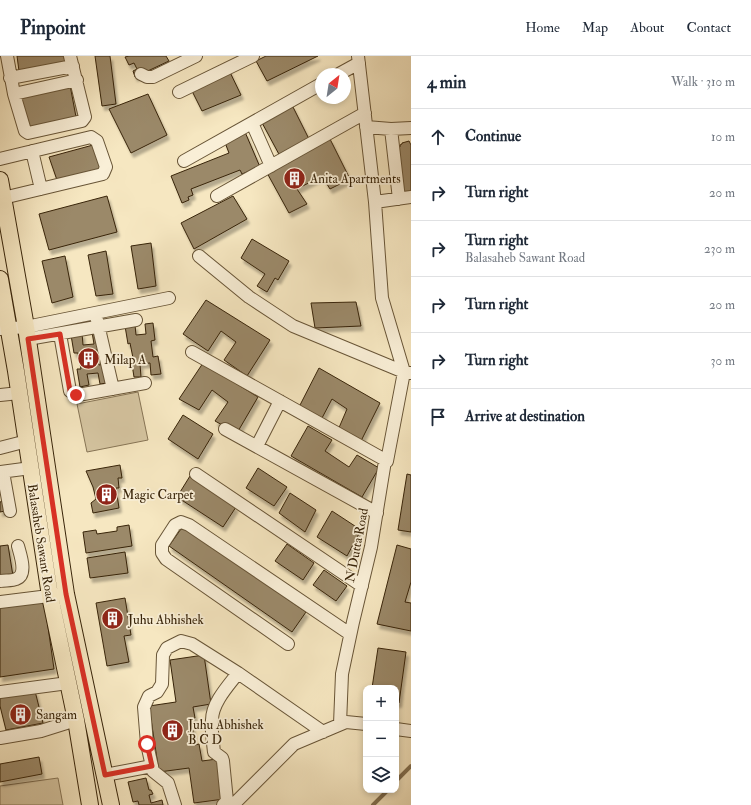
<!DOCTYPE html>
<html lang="en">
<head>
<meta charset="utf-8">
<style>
  :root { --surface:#fff; --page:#f2f2f3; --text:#1f2937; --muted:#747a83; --line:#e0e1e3 }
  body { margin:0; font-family:"IM FELL Double Pica",serif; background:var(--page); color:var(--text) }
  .controls { position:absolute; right:12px; bottom:12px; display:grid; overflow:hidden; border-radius:8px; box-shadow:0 2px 6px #0003 }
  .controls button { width:36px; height:36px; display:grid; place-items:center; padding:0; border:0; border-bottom:1px solid var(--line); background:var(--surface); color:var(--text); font:20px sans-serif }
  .compass { position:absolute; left:315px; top:12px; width:36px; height:36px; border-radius:50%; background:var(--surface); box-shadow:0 2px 6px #0003; rotate:30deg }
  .stop { position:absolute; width:12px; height:12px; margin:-9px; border:3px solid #d93025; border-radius:50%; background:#fff }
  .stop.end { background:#d93025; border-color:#fff; box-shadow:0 1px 4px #0008 }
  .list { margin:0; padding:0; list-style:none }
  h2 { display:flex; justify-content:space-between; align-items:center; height:52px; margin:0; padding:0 16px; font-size:17px }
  h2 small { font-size:13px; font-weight:400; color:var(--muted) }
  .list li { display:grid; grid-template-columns:26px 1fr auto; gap:12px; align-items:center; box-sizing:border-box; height:56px; padding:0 16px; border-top:1px solid var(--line) }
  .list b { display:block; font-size:15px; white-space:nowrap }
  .list p { margin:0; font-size:13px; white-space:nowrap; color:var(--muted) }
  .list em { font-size:13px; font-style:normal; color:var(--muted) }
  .icon { flex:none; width:22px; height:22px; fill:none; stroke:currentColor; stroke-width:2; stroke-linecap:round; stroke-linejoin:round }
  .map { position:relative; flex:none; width:411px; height:749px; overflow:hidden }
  header { display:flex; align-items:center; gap:24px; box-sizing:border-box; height:56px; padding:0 20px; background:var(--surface); border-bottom:1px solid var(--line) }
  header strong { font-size:19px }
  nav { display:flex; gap:22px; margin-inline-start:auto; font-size:14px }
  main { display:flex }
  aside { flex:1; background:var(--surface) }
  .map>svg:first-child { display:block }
  .green { fill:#d6c6a2; stroke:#877556 }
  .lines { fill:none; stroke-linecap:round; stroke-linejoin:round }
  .stream { stroke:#837152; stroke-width:4 }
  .building { fill:#9b8969; stroke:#382409; filter:url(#shadow) }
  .minor-casing { stroke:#685537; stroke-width:14 }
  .major-casing { stroke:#382409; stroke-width:18 }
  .minor { stroke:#f9efd7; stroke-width:12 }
  .major { stroke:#f6e7c1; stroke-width:16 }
  .route { stroke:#d93025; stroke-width:5 }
  .labels { text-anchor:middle; stroke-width:3.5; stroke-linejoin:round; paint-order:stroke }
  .poi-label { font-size:13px; fill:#382409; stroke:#f9efd7; text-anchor:start }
  .street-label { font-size:13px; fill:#382409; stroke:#f9efd7 }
</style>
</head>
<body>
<header>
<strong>Pinpoint</strong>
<nav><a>Home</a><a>Map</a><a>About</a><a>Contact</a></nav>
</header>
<main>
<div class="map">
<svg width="411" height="749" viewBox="0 0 411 749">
  <defs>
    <filter id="shadow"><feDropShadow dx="2.5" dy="4.5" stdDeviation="1" flood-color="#0004"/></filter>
  </defs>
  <rect width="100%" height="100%" fill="#f6e7c1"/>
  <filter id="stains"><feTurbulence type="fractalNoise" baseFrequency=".005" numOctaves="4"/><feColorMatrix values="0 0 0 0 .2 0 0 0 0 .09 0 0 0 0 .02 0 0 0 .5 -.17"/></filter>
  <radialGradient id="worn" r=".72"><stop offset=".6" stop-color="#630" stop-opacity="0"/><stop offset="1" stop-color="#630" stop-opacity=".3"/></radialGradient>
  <path class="green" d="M138,336L148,384L87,396L77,348Z
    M58,722L63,749H0V730Z"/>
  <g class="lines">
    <path class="stream" d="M396,725L411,710
      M373,749L388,734"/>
  </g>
  <path class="building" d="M17,0H64L65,7L19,15Z
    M95,0H110L116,48L102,50Z
    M129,0H166L169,5L135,21L133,15L137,13L134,7L129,9L125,1Z
    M266,0H318L267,25L256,5Z
    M227,10L241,39L202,55L188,27Z
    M70,29L76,61L28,73L20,41Z
    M148,38L167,79L131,97L109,53Z
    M292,49L310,85L281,102L260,63Z
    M245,76L260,111L242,118L240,114L191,133L193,139L188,141L189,144L182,147L171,120L229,97L224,84Z
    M330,83L350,123L330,133L322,120L297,133L307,148L289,157L266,115Z
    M409,85L411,89V138L403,140L397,92L400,91V89L402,88V87Z
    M93,89L101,115L58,127L49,101Z
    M107,140L117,176L49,194L39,158Z
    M233,140L247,163L194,193L181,167Z
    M252,183L289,205L278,224L275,222L267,236L257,230L265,218L241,202Z
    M151,187L156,230L138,233L131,190Z
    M106,195L113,238L96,240L88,199Z
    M65,200L73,241L52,247L42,205Z
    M206,244L270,284L247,320L224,304L236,286L221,275L208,295L183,278Z
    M356,246L361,270L315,272L311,247Z
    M153,267L155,284L151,285L153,301L158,300L161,318L151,319L150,307L140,308L141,321H134L131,302H133L130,287L128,288L125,270L135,269L136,279L146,278L145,268Z
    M98,275L101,293L96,294L99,309L104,308L107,327L100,328L98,317L87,318L89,329L80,331L77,313H81L78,297H74L71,279L82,277L83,289L94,288L92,276Z
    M203,307L258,341L237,377L215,365L228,346L212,334L199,354L179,343Z
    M319,312L380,347L360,387L338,374L347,353L332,343L322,362L299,351Z
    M183,359L213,378L198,403L168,383Z
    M308,370L332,384L325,395L349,411L357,399L379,412L362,441L291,400Z
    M120,409L122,422H118L119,432H116L119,452L93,457L91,447L96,443L93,431L86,415Z
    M258,412L287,431L274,450L246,432Z
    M407,418L411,419V476L398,474Z
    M190,420L236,451L223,471L177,441Z
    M290,437L316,454L305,476L279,457Z
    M3,445L5,455L0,456V446Z
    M332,455L361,474L347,500L317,481Z
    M129,469L132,490L86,497L83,476L96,474L97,478L117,475V471Z
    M183,470L306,556L292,576L169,490Z
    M287,488L314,507L303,524L275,505Z
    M8,489L13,520L0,521V490Z
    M397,489L411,493V526L405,546L411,547V575L377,568Z
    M125,496L128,517L90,522L87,502Z
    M324,514L347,530L336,545L313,529Z
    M125,542L131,579L124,580L129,606L107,610L96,547Z
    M44,543L54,613L0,621V550Z
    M378,592L406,596L399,647H396V632H372Z
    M204,599L211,648L193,651L195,662L191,663L195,689L199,688L202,705L217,703L224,743L194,747L189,712L159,716L149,650L176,646L170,604Z
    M35,635L43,667L6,674L0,650V641Z
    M39,701L42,718L0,726V708Z
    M146,722L149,734H151L153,738L149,739L151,747L162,744L163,749H139L138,745L133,746L128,726Z"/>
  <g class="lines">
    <defs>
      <path id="minor" d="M7,0L14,38L25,75L28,77L82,65L85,61L70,0
        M141,18L147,21H153L196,0
        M339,18L359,7
        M10,22L73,10
        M179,36L253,0
        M14,38L77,24
        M252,67L271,110
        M366,71L391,73L411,72
        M391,73L399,143
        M32,95L41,133
        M0,103L91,81L97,85L106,111L103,118L3,142
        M184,105L321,28
        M217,140L365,57
        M375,146L411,141
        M199,200L249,241L293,270L404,316L410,317
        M97,264L113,333
        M0,273L26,271L169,242
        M60,278L70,335L74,338L78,339L145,327
        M28,283L136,264
        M192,296L387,405
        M0,339L19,337
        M225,373L377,457
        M257,390L280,345
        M0,392L27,385
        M0,416L31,412
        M3,416L10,455
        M196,418L362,530
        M0,525C5,524 12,525 16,523C28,519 20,498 18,490
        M0,546L57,539
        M288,588L166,503L162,497V489L175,469L181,466L189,469L350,578
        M0,636L68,627
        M340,668L342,618L353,566L371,491L385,405H387L404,316L382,242L375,146L358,0
        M396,673L411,675
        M0,682L41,675L76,664
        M105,719L152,710
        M175,749L168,727L153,715L147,688L144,651L149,640L157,636L162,628L163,599L167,592L181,585L192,588L238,617L323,676
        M223,749L227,745L223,705L222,702L214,696C213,686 211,675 212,664C212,647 228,630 238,617
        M233,749L294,688L346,666L366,668"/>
      <path id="major" d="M0,124L26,271L66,538L111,749
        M0,223L16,315L50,540L76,664L90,749"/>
    </defs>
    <use href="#minor" class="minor-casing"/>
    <use href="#major" class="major-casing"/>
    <use href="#minor" class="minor"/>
    <use href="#major" class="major"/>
  </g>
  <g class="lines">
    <path class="route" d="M76,339L70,335L60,278L28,283L66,538L105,719L152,710L147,688"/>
  </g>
  <defs>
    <symbol id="building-disc" viewBox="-11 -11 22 22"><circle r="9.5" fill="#8f2418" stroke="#f9efd7"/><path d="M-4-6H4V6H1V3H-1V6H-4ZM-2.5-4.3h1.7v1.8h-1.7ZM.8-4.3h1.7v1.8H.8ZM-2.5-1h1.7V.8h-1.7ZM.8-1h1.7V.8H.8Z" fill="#fff"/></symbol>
  </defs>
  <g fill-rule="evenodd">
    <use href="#building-disc" x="282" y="110" width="25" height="25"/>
    <use href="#building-disc" x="76" y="290" width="25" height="25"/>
    <use href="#building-disc" x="94" y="426" width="25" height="25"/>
    <use href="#building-disc" x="100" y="550" width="25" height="25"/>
    <use href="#building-disc" x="8" y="646" width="25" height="25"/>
    <use href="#building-disc" x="160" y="662" width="25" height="25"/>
  </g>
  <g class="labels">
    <g class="poi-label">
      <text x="310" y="127">Anita Apartments</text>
      <text x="104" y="308">Milap A</text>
      <text x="122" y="443">Magic Carpet</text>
      <text x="128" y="568">Juhu Abhishek</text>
      <text x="36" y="663">Sangam</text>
      <text x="188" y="673">Juhu Abhishek<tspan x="188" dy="15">B C D</tspan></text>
    </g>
    <g class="street-label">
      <text transform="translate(42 487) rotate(81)" y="5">Balasaheb Sawant Road</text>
      <text transform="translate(356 489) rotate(-79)" y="5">N Dutta Road</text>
    </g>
  </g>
  <rect width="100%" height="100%" filter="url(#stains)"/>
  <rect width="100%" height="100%" fill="url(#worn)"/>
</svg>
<div class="controls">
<button>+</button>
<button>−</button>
<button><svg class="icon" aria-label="layers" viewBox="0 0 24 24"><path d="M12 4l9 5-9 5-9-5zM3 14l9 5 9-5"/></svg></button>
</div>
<svg class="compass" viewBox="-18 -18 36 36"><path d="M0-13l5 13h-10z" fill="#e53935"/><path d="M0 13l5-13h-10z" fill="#747a83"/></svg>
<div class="stop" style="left:147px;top:688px"></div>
<div class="stop end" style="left:76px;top:339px"></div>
</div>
<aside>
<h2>4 min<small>Walk · 310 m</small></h2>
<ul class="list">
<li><svg class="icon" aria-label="ahead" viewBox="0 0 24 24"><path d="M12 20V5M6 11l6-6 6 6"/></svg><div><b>Continue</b></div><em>10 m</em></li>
<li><svg class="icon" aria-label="right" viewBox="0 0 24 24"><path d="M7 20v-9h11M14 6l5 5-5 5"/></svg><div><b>Turn right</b></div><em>20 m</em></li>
<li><svg class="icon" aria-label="right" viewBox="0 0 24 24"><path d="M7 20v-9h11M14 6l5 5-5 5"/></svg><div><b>Turn right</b><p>Balasaheb Sawant Road</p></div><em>230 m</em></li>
<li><svg class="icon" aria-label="right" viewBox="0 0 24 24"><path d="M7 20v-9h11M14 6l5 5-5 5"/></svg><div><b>Turn right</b></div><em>20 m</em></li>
<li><svg class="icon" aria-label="right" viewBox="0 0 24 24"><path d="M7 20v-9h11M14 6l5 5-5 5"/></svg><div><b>Turn right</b></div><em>30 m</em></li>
<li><svg class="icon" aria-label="arrive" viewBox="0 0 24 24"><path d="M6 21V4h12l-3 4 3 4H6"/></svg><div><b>Arrive at destination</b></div></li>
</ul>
</aside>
</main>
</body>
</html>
